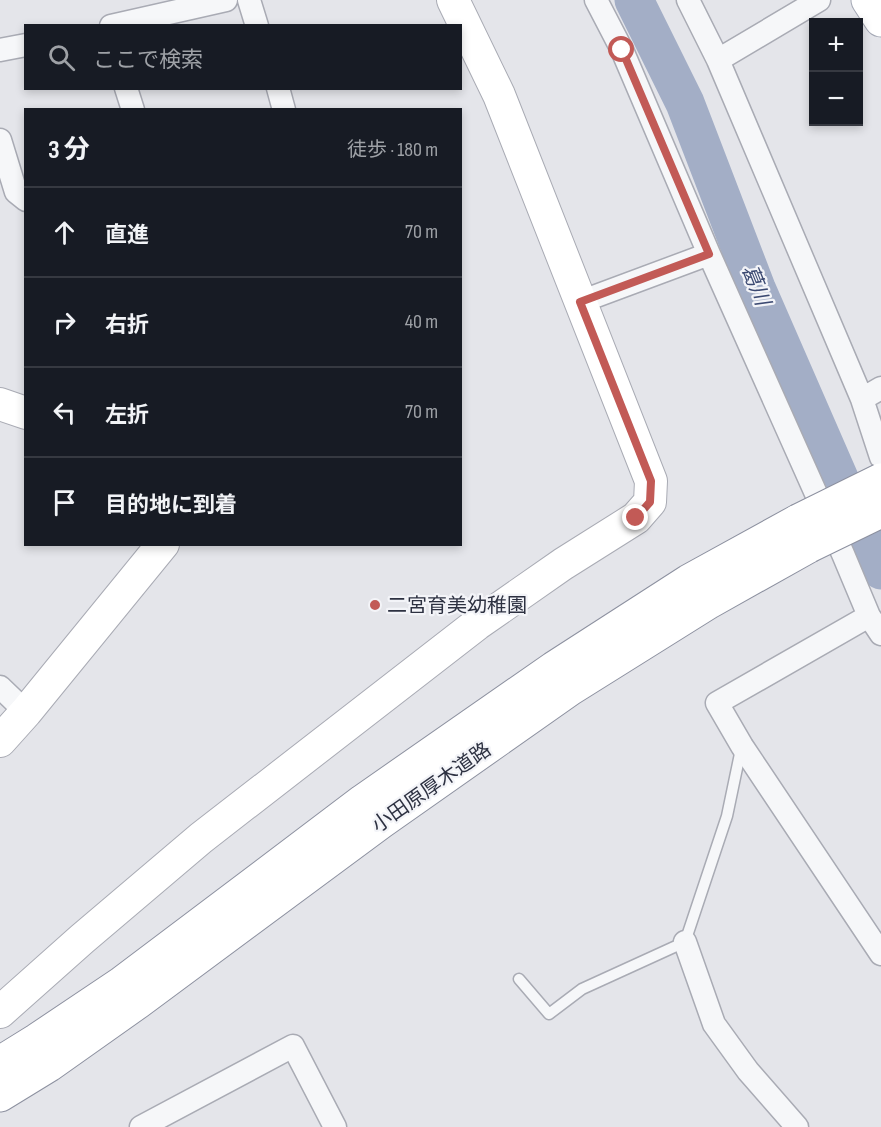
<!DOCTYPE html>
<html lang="ja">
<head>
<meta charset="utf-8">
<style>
  :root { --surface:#171b24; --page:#20242c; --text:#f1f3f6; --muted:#9ea1a6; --line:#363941 }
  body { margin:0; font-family:"Sofia Sans Condensed","Noto Sans JP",sans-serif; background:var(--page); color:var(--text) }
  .controls { position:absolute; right:18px; top:18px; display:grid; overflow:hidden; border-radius:0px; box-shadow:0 3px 9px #0003 }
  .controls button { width:54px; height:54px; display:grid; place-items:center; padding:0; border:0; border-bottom:2px solid var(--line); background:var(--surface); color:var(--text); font:30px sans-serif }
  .stop { position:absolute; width:18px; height:18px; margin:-14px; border:4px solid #c25a56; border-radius:50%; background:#fff }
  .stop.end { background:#c25a56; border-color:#fff; box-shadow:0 2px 6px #0008 }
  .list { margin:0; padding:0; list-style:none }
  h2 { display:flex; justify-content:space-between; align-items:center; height:78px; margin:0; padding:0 24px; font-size:26px }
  h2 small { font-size:20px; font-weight:400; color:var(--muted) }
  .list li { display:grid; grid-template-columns:39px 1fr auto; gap:18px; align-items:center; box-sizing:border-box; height:90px; padding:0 24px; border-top:2px solid var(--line) }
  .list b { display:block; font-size:22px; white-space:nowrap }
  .list em { font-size:20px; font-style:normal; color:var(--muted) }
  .icon { flex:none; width:33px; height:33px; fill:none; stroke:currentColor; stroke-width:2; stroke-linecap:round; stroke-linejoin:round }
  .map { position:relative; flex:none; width:881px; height:1127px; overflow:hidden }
  .search { position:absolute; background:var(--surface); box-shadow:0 3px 9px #0003; left:24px; top:24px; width:438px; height:66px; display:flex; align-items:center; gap:15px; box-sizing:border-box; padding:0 21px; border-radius:0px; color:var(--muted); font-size:22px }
  .panel { position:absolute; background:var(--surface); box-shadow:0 3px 9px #0003; left:24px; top:108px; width:438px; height:438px; border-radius:0px }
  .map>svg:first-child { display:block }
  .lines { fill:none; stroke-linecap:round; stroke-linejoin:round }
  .river { stroke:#a3aec6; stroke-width:39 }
  .lane-casing { stroke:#a9abb4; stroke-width:13 }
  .street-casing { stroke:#a9abb4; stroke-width:25 }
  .secondary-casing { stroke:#a9abb4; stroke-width:34 }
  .primary-casing { stroke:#a4a8b5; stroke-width:35 }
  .highway-casing { stroke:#8d91a0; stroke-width:35 }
  .lane { stroke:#f6f7f9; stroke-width:10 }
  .street { stroke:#f6f7f9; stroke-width:22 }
  .secondary { stroke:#fff; stroke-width:32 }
  .primary { stroke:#fff; stroke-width:33 }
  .highway { stroke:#fff; stroke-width:33 }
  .highway-bridge-casing { stroke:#8d91a0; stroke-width:35; stroke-linecap:butt }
  .highway-bridge { stroke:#fff; stroke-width:33 }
  .route { stroke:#c25a56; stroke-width:8 }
  .poi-dot { fill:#c25a56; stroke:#f3f4f8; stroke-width:2 }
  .labels { text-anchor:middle; stroke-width:4.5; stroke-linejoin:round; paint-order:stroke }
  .poi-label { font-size:20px; fill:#2d3141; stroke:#f3f4f8; text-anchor:start }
  .street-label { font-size:20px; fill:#2d3141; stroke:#f3f4f8 }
  .water-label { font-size:21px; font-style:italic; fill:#3b4971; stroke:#f3f4f8 }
</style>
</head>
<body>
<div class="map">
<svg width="881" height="1127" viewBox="0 0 881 1127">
  <rect width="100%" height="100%" fill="#e4e5ea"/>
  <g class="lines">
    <path class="river" d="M634,0L685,103L756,288L872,554L881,570"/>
    <defs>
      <path id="lane" d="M519,979L549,1014L582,989L685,942L727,816L741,749"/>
      <path id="street" d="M249,0L257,26
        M596,0L622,50L709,254L843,554L869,616L881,634
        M688,0L718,60L862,399L881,457
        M111,26L226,0
        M0,50L26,45
        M718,60L819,0
        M126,88L133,110
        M278,88L284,110
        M0,140L16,192L26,200
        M580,302L709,254
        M862,399L881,388
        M869,616L717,703L742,746L881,954
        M0,687L26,712
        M685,942L714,1024L748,1071L797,1127
        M141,1127L293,1046L335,1127"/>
      <path id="secondary" d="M0,404L26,413
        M0,741L26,712L163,544
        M0,1012L82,939L201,838L477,624L563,564L636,518L650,502L651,481L499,95L453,0"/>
      <path id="primary" d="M868,0L881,20"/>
      <path id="highway" d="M0,1063L37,1040L122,983L363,801L554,668L689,581L798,521
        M0,1095L49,1065L138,1002L381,822L570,689L709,602L809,546"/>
    </defs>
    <use href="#lane" class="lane-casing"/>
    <use href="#street" class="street-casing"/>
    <use href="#secondary" class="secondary-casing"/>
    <use href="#primary" class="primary-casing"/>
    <use href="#highway" class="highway-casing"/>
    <use href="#lane" class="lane"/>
    <use href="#street" class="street"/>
    <use href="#secondary" class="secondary"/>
    <use href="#primary" class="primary"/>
    <use href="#highway" class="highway"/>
    <defs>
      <path id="highway-bridge" d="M798,521L881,480
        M809,546L881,511"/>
    </defs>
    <use href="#highway-bridge" class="highway-bridge-casing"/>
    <use href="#highway-bridge" class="highway-bridge"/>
  </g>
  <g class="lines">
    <path class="route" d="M622,50L709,254L580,302L651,481L650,502L636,518"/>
  </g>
  <circle class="poi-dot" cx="375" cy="605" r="6"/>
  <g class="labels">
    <g class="poi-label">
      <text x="387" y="612">二宮育美幼稚園</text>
    </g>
    <g class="street-label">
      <text transform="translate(431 787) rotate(-35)" y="7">小田原厚木道路</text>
    </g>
    <g class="water-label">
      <text transform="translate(756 285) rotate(68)" y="7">葛川</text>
    </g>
  </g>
</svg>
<div class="controls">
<button>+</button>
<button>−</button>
</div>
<div class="stop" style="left:622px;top:50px"></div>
<div class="stop end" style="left:636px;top:518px"></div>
<div class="search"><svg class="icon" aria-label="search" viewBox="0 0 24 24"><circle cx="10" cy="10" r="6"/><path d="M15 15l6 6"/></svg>ここで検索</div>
<section class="panel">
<h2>3 分<small>徒歩 · 180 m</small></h2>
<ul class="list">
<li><svg class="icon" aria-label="ahead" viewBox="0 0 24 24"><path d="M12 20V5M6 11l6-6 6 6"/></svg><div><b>直進</b></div><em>70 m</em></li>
<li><svg class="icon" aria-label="right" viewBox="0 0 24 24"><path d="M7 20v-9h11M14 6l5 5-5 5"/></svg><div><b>右折</b></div><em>40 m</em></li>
<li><svg class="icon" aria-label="left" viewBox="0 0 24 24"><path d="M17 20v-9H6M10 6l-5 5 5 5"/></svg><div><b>左折</b></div><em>70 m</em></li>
<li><svg class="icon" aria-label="arrive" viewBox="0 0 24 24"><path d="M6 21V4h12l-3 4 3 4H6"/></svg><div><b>目的地に到着</b></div></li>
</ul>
</section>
</div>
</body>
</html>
